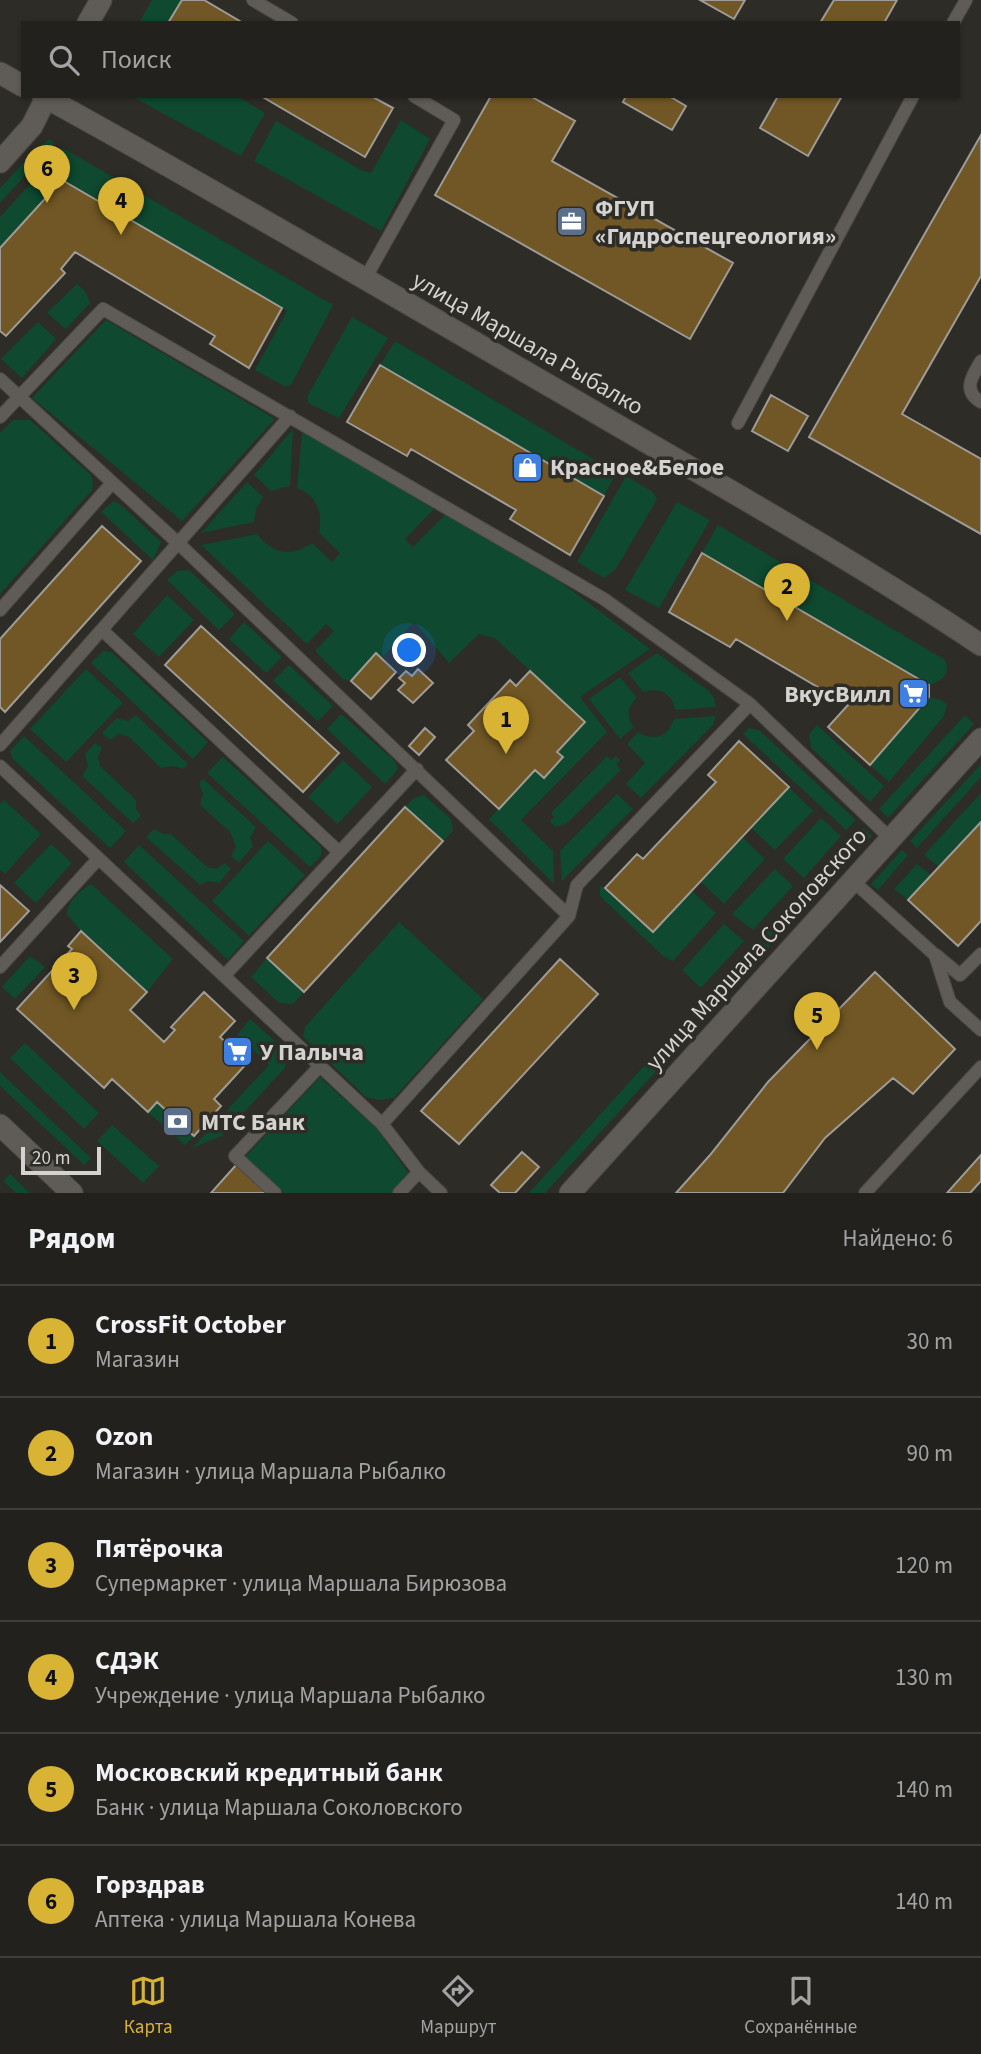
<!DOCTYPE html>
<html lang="ru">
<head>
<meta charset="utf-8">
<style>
  :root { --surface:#22211d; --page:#2e2e2a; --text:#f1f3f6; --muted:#a2a3a4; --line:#3f3e3b; --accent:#d9b334 }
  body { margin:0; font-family:"Source Sans 3",sans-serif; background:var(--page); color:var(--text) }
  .scale { position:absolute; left:21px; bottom:18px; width:80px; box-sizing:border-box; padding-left:7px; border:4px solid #d5d3d1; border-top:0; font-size:19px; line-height:24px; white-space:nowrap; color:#d5d3d1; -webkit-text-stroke:5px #2e2c27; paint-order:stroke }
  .you { position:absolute; left:410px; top:651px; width:24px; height:24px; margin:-18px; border:5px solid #fff; border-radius:50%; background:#1a73e8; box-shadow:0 0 0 10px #1a73e833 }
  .badge { display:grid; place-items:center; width:46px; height:46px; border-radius:50%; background:var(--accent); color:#111; font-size:23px; font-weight:700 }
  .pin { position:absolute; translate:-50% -58px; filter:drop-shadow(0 2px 4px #0008) }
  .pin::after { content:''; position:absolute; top:37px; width:24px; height:21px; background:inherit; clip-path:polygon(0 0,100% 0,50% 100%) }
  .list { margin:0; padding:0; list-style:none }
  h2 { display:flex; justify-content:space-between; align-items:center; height:91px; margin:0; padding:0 28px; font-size:30px }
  h2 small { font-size:23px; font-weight:400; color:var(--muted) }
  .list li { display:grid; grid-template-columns:46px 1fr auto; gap:21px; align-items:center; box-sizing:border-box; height:112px; padding:0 28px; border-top:2px solid var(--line) }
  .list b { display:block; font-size:26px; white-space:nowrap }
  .list p { margin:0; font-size:23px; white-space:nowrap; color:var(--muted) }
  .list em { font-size:23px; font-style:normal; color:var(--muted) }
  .icon { flex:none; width:38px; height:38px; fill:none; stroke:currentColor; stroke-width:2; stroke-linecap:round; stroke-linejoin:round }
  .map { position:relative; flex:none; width:981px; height:1193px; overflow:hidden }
  .search { position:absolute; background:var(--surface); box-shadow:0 2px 5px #0004; left:21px; right:21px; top:21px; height:77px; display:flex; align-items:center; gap:18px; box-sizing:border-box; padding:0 24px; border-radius:0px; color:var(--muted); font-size:26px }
  .sheet { height:763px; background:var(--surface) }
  nav { display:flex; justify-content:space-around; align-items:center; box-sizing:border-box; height:98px; border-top:2px solid var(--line); background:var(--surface); font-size:19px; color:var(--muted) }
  nav a { display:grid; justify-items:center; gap:4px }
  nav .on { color:var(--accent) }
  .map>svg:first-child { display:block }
  .green { fill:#0e4930 }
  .building { fill:#715725; stroke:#9f9b96; stroke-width:2 }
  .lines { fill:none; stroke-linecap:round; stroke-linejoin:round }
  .service-casing { stroke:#4b4946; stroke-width:14 }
  .minor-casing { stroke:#4b4946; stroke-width:23 }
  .tertiary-casing { stroke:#4b4946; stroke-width:23 }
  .secondary-casing { stroke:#4b4946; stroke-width:23 }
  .service { stroke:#5f5c57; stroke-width:12 }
  .minor { stroke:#5f5c57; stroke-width:21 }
  .tertiary { stroke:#5f5c57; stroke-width:21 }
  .secondary { stroke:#5f5c57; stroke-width:21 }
  .labels { text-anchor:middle; stroke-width:7; stroke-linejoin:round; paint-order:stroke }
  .poi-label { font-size:24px; font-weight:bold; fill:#d5d3d1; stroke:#2e2c27; text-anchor:start }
  .street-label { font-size:24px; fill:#d5d3d1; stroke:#2e2c27 }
</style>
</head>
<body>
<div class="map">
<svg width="981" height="1193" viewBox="0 0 981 1193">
  <rect width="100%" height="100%" fill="#2e2c27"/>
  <path class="green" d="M152,0H182L168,23H139Z
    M131,96H237L265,113L241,156Z
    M401,120L430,139L381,231L254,161L276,121L361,170L371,173Z
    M50,139L54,144L0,203V188L35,150Z
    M63,148L333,305L291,385L284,386L255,370L287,311L62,180L0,248V217Z
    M77,284L85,291L90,303L66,329L47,313Z
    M352,317L388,338L339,418L308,403V395Z
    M106,320L275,419L182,521L32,398Z
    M38,322L56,339L22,378L1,359Z
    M395,341L616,473L604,496L380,365Z
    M13,420H30L91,475L93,483L92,490L0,594V433Z
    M293,429L290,486L271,491L254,475Z
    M305,432L434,509L405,539L413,547L445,515L562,583L650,649L580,697L607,732L521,820L553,851L554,884L489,819L535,770L544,778L557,752L584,721L496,639L479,634L449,663L414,622L381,659L376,653L351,681L343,679L315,651L334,631L326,624L307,644L201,545L257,534C273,554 291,558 312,543L332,562L340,553L319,533C323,513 317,495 297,488L302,434Z
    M626,476L653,492L657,499L616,569L604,578L577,562Z
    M247,482L263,497L256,509L254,522L201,533Z
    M113,501L121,505L161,542L153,560L101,512Z
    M677,502L710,520L659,608L625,590Z
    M718,525L945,660C951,675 941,681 929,685L702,553Z
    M189,570L235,614L219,630L167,580L177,571Z
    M167,595L194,620L159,657L133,634Z
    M244,622L282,657L266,673L229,639Z
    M103,651L111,652L208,742L193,759L91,663Z
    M657,653L709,691L714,698L716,707L675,710C672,693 659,687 643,692L628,673Z
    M289,665L333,706L318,721L273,681Z
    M86,669L123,703L66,762L30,729Z
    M620,677L637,698C627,708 626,716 634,727L620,739L589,699Z
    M929,697L941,700L947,704L944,716L889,782L870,765Z
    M341,714L395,761L398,769L385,784L327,729Z
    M136,715L188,764L184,769L173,766L161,768L129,737L119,734L110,740L102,733L117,718L128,721Z
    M965,715L974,724L888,818L879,809Z
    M716,716L713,725L641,798L626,784L645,763L627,744L638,732C655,742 667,737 674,719Z
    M817,725L884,786L870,802L811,748L809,734Z
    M749,728L759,730L856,820L846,830L743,734Z
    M24,736L126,831L110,848L12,758L10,751Z
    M95,743L102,748L98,756L100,766L136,800V809L141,816L133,823L82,776L88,766L85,754Z
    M607,756L611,760L616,756L620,760L616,764L621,770L566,824L555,827L550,821L554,817L551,813Z
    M223,757L321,847V856L310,867L207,773Z
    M343,760L372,787L338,824L308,797Z
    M981,764V777L917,848L910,841Z
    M203,779L256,827L250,838L253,846L239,863L231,856L236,847L230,832L200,805L203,794L199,783Z
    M789,787L813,811L775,850L751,828Z
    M981,793V822L939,867L924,855Z
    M617,794L633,809L562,881L560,851Z
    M424,795L451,819L453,831L443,841L405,807L414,798Z
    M4,800L41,834L5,874L0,870V804Z
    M821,818L841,836L804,878L783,859Z
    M863,828L872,836L717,1004L708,997Z
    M154,829L163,834H171L207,867L216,869L225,863L231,869L219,883L208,881L200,885L146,837Z
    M742,837L765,859L724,904L701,882Z
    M268,841L305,875L249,936L212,901Z
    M51,844L72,863L36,903L14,883Z
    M139,845L244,941L228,960L124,862Z
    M902,850L908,855L878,890L871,884Z
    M917,864L931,875L908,900L894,889Z
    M775,869L793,886L753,930L732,914Z
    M91,884L173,959L147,992L81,931L67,914C68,901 80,890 91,884Z
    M600,886L605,888L653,932L692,891L716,913L673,961L663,956L600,896Z
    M399,922L483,999L394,1098L379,1100L366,1097L303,1037L305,1027Z
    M724,924L744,941L701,988L682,970Z
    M30,956L45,967L15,999L2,987Z
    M267,958L304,992L293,1004L279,1003L251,977Z
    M250,1019L284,1049L285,1068L222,1136L192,1148L269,1065L237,1035Z
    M672,1035L681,1044L545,1193H529Z
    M25,1043L99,1113L84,1129L10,1058Z
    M0,1072L91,1158L84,1165L0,1086Z
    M320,1077L377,1129L409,1174L391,1193H284L245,1157Z
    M157,1102L194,1136L185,1145L148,1112Z
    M112,1125L159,1166L143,1183L97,1141Z
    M10,1174L30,1193H16L3,1181Z"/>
  <path class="building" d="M182,0H204L243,23H168Z
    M700,0H745L734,19Z
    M834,0H897L884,23H820Z
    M261,96H371L393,108L365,157Z
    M491,96H530L575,121L552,161L733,263L690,339L435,195Z
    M626,96H669L686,106L672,130L623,102Z
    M778,96H842L808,156L760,128Z
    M981,135V276L902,414L981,459V534L809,437Z
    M62,180L282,308L249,368L210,344L215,336L75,252L61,269L65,273L6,336L0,331V248Z
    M380,365L604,496L570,555L510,519L516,510L411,449L407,456L347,422Z
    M771,395L808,416L788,451L752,431Z
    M102,526L141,561L5,712L0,707V639Z
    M702,553L929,685V697L870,765L828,727L848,705L736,639L730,647L669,612Z
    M201,626L339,753L303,792L165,665Z
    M376,653L396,672L371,699L351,681Z
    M418,669L433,683L413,703L398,690L405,683L399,678L406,671L412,676Z
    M530,671L585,722L557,752L563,757L544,778L535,770L499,809L446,760L474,731L468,725L510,680L516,686Z
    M425,728L435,737L419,755L409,746Z
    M739,741L789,787L653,932L605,888L637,854L643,859L716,782L708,775Z
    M405,807L443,841L304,992L267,958Z
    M981,822V921L958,946L908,900Z
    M0,885L29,911L0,942Z
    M81,931L147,992L130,1010L164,1042L175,1030L171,1027L204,992L235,1021L220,1037L248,1062L214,1099L221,1106L194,1136L157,1102L148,1112L112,1079L104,1088L17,1009L72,949L68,946Z
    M560,959L598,994L459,1144L421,1111Z
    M875,972L955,1049L913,1094L893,1078L825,1138L783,1193H676L710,1155L768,1082Z
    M522,1152L539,1167L515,1193H500L491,1185Z
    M981,1155V1181L970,1193H947Z
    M237,1164L268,1193H211Z"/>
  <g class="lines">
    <defs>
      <path id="service" d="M253,0L292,23
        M953,23L966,0
        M365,279L454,120L414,96
        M981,361C972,376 962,391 981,402
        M0,379L178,543L569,916
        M0,417L103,309L604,599L750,704L891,839
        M738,423L913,96
        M0,610L112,483
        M102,630L338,851
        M0,745L290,416
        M0,766L382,1124L419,1172L441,1193
        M853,881L935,955L950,1002L981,1030
        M936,955L960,975L981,954
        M0,967L98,859
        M224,976L417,769
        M382,1124L569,916L577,885L750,704
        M275,1193L235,1156L320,1066
        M399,1193L419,1172
        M865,1193L981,1067"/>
      <path id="minor" d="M570,1193L981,739"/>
      <path id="tertiary" d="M88,23L101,0
        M0,73L23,86
        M43,96C220,193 394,296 569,397C707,478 848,556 981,645
        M0,162L32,126L47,96"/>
      <path id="secondary" d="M0,1125L72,1193"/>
    </defs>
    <use href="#service" class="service-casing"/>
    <use href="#minor" class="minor-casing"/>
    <use href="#tertiary" class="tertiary-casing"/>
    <use href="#secondary" class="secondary-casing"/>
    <use href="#service" class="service"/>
    <use href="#minor" class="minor"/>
    <use href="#tertiary" class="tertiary"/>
    <use href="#secondary" class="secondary"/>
  </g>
  <defs>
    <symbol id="office-square" viewBox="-11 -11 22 22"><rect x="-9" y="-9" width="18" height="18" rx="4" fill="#5c6f8a" stroke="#2e2c27"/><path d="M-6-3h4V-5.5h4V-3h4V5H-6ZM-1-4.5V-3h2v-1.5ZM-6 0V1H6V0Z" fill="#fff"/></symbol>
    <symbol id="shop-square" viewBox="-11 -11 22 22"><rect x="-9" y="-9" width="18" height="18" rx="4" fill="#3f7fe0" stroke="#2e2c27"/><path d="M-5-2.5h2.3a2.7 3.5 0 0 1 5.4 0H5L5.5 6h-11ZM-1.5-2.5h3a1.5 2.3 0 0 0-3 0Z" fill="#fff"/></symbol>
    <symbol id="supermarket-square" viewBox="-11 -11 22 22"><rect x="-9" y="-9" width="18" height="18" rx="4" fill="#3f7fe0" stroke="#2e2c27"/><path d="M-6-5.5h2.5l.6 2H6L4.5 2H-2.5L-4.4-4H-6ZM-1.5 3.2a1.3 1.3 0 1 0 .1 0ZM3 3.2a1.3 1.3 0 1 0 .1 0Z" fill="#fff"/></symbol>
    <symbol id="bank-square" viewBox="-11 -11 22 22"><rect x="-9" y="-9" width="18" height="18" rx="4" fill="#5c6f8a" stroke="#2e2c27"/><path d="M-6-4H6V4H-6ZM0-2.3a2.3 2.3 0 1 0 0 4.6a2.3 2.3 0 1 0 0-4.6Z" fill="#fff"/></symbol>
  </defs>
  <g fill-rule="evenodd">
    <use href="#office-square" x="554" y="204" width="35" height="35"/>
    <use href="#shop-square" x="510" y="450" width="35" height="35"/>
    <use href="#supermarket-square" x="896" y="676" width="35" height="35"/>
    <use href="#supermarket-square" x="220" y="1034" width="35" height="35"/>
    <use href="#bank-square" x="160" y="1104" width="35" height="35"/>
  </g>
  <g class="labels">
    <g class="poi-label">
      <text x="595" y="216">ФГУП<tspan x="595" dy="28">«Гидроспецгеология»</tspan></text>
      <text x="550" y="475">Красное&amp;Белое</text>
      <text x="891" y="702" text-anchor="end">ВкусВилл</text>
      <text x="260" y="1060">У Палыча</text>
      <text x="201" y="1130">МТС Банк</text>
    </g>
    <g class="street-label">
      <text transform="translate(528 343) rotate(30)" y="8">улица Маршала Рыбалко</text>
      <text transform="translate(756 949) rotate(-48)" y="8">улица Маршала Соколовского</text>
    </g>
  </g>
</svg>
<div class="scale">20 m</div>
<div class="you"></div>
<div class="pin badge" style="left:506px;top:754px">1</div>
<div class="pin badge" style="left:787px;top:621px">2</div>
<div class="pin badge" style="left:74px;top:1010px">3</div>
<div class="pin badge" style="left:121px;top:235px">4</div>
<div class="pin badge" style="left:817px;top:1050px">5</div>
<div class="pin badge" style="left:47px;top:203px">6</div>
<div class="search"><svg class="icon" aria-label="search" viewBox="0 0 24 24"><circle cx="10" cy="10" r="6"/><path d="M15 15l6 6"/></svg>Поиск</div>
</div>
<section class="sheet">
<h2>Рядом<small>Найдено: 6</small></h2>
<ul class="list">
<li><span class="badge">1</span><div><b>CrossFit October</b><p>Магазин</p></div><em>30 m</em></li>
<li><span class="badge">2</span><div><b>Ozon</b><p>Магазин · улица Маршала Рыбалко</p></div><em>90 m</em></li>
<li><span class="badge">3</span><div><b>Пятёрочка</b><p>Супермаркет · улица Маршала Бирюзова</p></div><em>120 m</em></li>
<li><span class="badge">4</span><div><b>СДЭК</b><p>Учреждение · улица Маршала Рыбалко</p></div><em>130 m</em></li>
<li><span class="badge">5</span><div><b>Московский кредитный банк</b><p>Банк · улица Маршала Соколовского</p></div><em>140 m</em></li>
<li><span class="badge">6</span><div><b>Горздрав</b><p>Аптека · улица Маршала Конева</p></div><em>140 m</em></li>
</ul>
</section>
<nav>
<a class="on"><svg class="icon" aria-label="map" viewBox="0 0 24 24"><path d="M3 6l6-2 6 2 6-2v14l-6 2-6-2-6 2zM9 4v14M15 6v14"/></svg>Карта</a>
<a><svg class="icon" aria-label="directions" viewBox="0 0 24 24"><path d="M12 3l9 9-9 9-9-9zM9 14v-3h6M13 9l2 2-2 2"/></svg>Маршрут</a>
<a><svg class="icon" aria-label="saved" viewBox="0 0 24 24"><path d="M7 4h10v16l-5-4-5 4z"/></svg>Сохранённые</a>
</nav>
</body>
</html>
